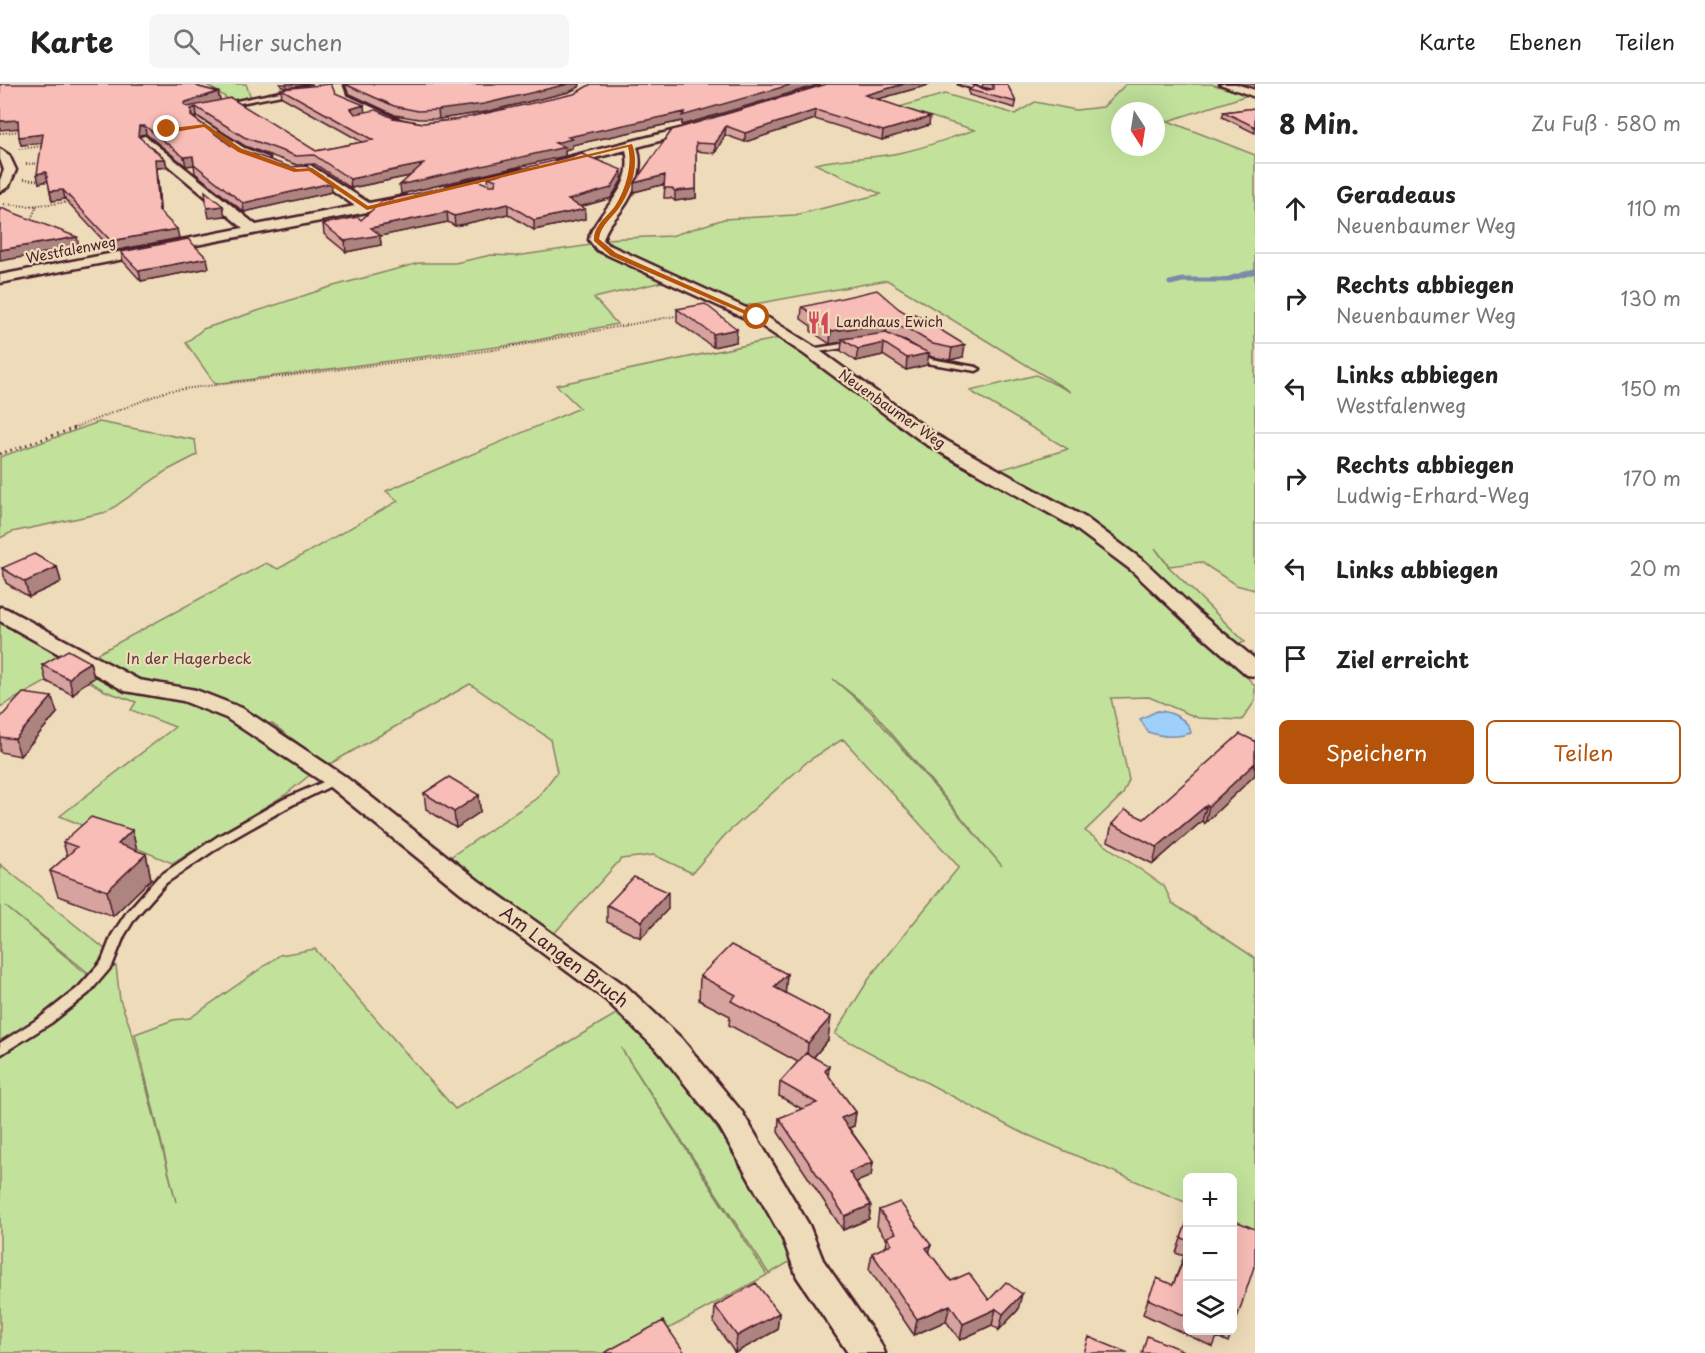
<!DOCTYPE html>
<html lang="de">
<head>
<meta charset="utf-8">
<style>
  :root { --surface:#fff; --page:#f6f6f6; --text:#222; --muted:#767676; --line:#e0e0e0; --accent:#b45309 }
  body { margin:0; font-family:"Playpen Sans",sans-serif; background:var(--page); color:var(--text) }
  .controls { position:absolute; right:18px; bottom:18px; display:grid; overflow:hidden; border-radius:9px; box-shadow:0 6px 24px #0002 }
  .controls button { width:54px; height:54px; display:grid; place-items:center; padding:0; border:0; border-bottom:2px solid var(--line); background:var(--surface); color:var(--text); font:30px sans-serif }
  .compass { position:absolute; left:1111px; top:18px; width:54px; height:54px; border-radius:50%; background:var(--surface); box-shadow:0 6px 24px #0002; rotate:168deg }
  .stop { position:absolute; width:18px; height:18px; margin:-14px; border:4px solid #b45309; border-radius:50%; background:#fff }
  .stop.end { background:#b45309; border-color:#fff; box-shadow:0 2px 6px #0008 }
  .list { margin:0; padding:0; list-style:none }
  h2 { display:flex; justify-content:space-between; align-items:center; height:78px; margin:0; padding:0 24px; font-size:26px }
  h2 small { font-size:20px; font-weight:400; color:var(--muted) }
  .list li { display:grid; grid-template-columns:39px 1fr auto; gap:18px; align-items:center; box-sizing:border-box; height:90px; padding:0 24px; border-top:2px solid var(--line) }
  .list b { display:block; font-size:22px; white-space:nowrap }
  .list p { margin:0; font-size:20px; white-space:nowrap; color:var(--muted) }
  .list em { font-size:20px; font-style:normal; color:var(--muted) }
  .actions { display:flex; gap:12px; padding:18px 24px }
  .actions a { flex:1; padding:14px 0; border:2px solid var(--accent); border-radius:9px; text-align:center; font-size:21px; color:var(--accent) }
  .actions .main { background:var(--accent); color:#fff }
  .icon { flex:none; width:33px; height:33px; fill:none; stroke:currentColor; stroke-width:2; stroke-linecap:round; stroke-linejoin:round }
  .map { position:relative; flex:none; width:1255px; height:1269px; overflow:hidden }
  header { display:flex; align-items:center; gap:36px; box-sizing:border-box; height:84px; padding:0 30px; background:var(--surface); border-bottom:2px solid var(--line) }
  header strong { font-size:28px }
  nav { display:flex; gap:33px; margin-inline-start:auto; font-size:21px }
  .search { width:420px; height:54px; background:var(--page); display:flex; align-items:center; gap:15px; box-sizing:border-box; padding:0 21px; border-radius:9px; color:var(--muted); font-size:22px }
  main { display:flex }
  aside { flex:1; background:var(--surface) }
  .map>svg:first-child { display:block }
  .green { fill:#c2e29b; stroke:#868063; stroke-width:1.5; fill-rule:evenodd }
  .water { fill:#9ed0fb; stroke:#7c89a8; stroke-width:1.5 }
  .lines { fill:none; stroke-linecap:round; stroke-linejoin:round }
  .stream { stroke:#7c89a8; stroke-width:5 }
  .service-casing { stroke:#4a1f2b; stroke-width:5 }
  .minor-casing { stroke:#4a1f2b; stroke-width:5 }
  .path-far1 { stroke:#4a1f2b; stroke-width:2; stroke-dasharray:1 2; stroke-linecap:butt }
  .path { stroke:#4a1f2b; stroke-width:3; stroke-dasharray:1.5 4; stroke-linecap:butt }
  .service { fill:#eedbb9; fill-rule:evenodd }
  .minor { fill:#eedbb9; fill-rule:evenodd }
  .wall { fill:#d6a39e; stroke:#4a1f2b; stroke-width:1.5; fill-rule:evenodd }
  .shaded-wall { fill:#ae8481; stroke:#4a1f2b; stroke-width:1.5 }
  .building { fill:#f9bdb8; stroke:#4a1f2b; stroke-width:1.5 }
  .route { fill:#b45309 }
  .labels { text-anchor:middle; stroke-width:4.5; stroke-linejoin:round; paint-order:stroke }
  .far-street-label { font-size:14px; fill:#4a1f2b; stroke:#eedbb9 }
  .far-poi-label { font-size:14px; fill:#4a1f2b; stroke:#eedbb9; text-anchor:start }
  .park-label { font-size:15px; fill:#5c3c3c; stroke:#eedbb9 }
  .near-street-label { font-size:18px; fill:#4a1f2b; stroke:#eedbb9 }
</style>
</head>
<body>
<header>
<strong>Karte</strong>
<div class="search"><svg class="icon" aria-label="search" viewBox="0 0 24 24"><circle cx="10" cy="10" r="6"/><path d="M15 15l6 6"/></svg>Hier suchen</div>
<nav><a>Karte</a><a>Ebenen</a><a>Teilen</a></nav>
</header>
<main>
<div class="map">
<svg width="1255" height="1269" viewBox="0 0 1255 1269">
  <rect width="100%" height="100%" fill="#eedbb9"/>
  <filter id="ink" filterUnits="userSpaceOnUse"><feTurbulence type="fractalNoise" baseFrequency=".0167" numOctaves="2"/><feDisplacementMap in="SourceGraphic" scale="12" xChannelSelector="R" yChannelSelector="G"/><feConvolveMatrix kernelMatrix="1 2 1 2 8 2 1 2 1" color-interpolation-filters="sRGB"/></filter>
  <g filter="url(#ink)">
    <path class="green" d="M205,0H246L251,14L231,17Z
      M1126,0H1211L1248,11L1168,37L1255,71V506L1236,501L1201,478L1169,482L1155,464L1168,482L1245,558L1222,565L1255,602V617L1242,636L1198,634L1149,613L1111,614L1129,696L1123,710L1085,747L1164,802L1172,819L1255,874V1148L1233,1138L1232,1094H1188L1187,1119L1016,1046L835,950L872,890L959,783L843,655L808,677L725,751L692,789L654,771L621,775L550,854L446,776L537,714L557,688L550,655L470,600L328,681L271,639L259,650L311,690L285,711L172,779L60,732L175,643L131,626L136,618L105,607L69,585L266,479L278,485L398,417L386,407L580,324L556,301L780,254L925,360L980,392L1068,365L970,307L1036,291L1071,308L887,196L744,222L619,170L608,162L603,155L671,152L724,135L795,131L881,110L815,80C844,73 874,75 903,68C928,63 951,53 975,46L899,23L945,10L1015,30L1035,18L1076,26L1103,23ZM1120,27H1156V63H1120ZM833,595L872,626L1002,782L870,627Z
      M591,161L605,171L662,198L594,214L617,240L518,260L215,300L186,259L203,245L330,203L419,179H455L491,171L516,172Z
      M99,338L195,356L197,371L166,387L107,428L12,448L0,454V373Z
      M0,533L73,576L69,585L0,623Z
      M0,780L106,866L90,890L5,822L88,891L116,882L120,916L133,951L176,1118L135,950L173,936L190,934L280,871L315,865L455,1025L616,930L657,966L714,1040L756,1103L791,1177L769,1190L621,964L767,1191L624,1269H0Z"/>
    <path class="water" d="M1157,627C1170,627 1189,635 1191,649C1175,654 1163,653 1148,648L1140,635Z"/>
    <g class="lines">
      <path class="stream" d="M1170,199L1183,196H1226L1255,187"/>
      <defs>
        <path id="service" d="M959,0H967L989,7L986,9Z
          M295,5L297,8L225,22L222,20Z
          M854,258L858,260L857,262L810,269L806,267L810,265Z
          M915,268H921L931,275L976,283L980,285L976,287L926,279L915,272Z
          M335,693L339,694L341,696L339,698L292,721L225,759L166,799L135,834L124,852L112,882L89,909L51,939L0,971V959L41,933L79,903L102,877L112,851L127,828L158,793L217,753L284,715Z"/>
        <path id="minor" d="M332,0H342L346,11L406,39L400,42L396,41L337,15Z
          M1220,0H1236L1255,6V13Z
          M198,34L244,64L269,74L263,78L236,70L194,39V35Z
          M696,41L702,44L700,46L637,63C645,84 634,110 621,127C613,137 606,143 603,156L607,160L770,235L816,264L936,351L1086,434L1145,478L1198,528L1255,575V592L1247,591L1184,536L1131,486L1072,442L924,359L804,270L760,241L597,166L589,156L590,151C602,121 635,105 626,66L560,83L556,82V76Z
          M145,52L256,141L355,122L308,89H301L299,86L310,81L369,119L405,112L411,116L410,119L367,128L0,199V191L243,144L141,59V53Z
          M0,65L9,71L16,86L9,102L0,108V96L4,86L0,75Z
          M519,85L523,86L525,89L523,92L452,110L446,106L447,103Z
          M0,523L7,525L139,596L196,606L242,624L343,691L479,797L626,902L681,954L742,1028L809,1141L823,1176L880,1258L885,1269H848L797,1193L783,1155L720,1044L661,970L606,916L461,809L327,701L226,634L183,617L125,607L0,537Z"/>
      </defs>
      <use href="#service" class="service-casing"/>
      <use href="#minor" class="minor-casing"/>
      <path class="path-far1" d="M0,49L23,47
        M19,65L44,62
        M26,80L43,79
        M24,95L53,98
        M4,120L27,122L71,118
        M30,137L37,122H33
        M74,344L167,307L493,266L681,231"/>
      <path class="path" d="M0,370L78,343"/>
      <use href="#service" class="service"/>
      <use href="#minor" class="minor"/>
    </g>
    <path class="wall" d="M280,0H313L288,4L335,9L365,28L423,39L821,0L682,41V37L572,61V64L565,66V72L401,110L410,92L351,104L315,80L297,81L245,62L197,32L193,33L233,63L332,108L244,128L195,89L194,81L186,82L146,50L140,51V54L165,75L167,83L157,84L160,128L179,154L113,167L65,115L52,117L48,97L39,99L42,59L21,61L18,44L199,3L218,8L220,16L316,67L362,58L282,13L281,5L286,4L281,2Z
      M345,0H580L579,3L569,8L485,28L439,35H419L395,31L348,9Z
      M827,0H932L878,15L929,41L882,56L815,35L745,58L725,51L715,69L696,67V114L675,117L671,114H664L665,100L634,108L672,46Z
      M983,0H1007L1016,18L1015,24L969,11V6L991,5L982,3Z
      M1240,0H1255V4Z
      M1255,24V49L1222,33L1224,28Z
      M488,93L622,96L611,114L580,123L585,135L534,146L508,130L455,142L448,138L380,152L381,161L346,168L324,150L323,140L361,136L489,101Z
      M121,168L209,184L141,197L123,177Z
      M802,223L899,225L963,273L950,276L932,273L928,271L927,281L906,286L883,271L856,277L841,267L842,258L830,260L811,247V242L801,235ZM900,256L906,257L918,264Z
      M677,225L736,258L713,263L677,238Z
      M57,483L61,498L29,513L6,499L2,484Z
      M90,578L94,594L81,602L73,611L46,597L42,581Z
      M57,629L20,672L0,668V634Z
      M1255,657V691L1205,739L1202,737L1153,780L1108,757L1112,740L1144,735Z
      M424,709L479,711L480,728L456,744L426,725Z
      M132,746L137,767L146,770L151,795L113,832L58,812L50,787L67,772L63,758Z
      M607,821L668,825L641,854L607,838Z
      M787,890L785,909L828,956L814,973L856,1028L854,1042L849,1044L873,1078L871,1092L856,1098L871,1121L869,1135L843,1146L778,1048L779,1034L802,1025L779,1012L780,998L798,978L729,941L730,932L699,916L700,892Z
      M879,1126L930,1169L951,1197L989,1216L1018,1226L999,1246L992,1241L960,1256L946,1237L914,1251L869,1185L872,1169L886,1163L887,1156L877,1142Z
      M1188,1135V1246H1233V1136L1234,1243L1228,1258L1217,1253L1213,1263L1143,1230L1148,1215L1173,1201L1184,1172L1176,1169Z
      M715,1222L779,1229L777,1246L735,1269L714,1239Z"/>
    <path class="shaded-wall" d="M286,0H313L287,4Z
      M568,0H580L579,3L569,8L485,28L439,35L438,26Z
      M793,0H821L682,41V37L572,61V64L565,66V72L401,110L400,101L555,59L568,53Z
      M904,0H932L864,19L865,11Z
      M218,8L220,17L187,26L184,20L186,18Z
      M364,21L365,30L352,34L351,25Z
      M196,23L197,32L192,34L193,41L191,25Z
      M816,26L815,35L745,58V49Z
      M930,33L929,41L882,56L883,47Z
      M18,36L20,44L0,46V37Z
      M139,42H145L146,50L140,51V61L138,52Z
      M726,42L725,51L715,69V60Z
      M43,50L45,59L21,61L19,53Z
      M193,72L194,81L186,82L184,73Z
      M155,75H165L167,83L157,84L161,137L159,127Z
      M423,80L424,89L351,104L350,95Z
      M622,86V96L611,114L568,126V116Z
      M46,88L48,97L39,99L37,90Z
      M665,91V100L634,108V99Z
      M331,99L332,108L244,128L243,119Z
      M696,105V114L675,117V107Z
      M63,106L65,115L52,117L50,107Z
      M508,120V130L455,142L454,132Z
      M223,122L225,132L209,134L207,124Z
      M585,125V135L534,146V136Z
      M447,128L448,138L380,152L381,161L346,168L345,157L371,144Z
      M177,145L179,154L113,167L111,157Z
      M77,153L79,163L0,177V166Z
      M207,174L209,184L141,197L139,187Z
      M887,240L886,252L842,255V258L830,260L831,247Z
      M737,245L736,258L713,263V250Z
      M884,259L883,271L856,277L858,265Z
      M965,261L963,273L950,276L952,264Z
      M929,269L927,281L906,286L907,274Z
      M57,483L61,498L29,513L25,498Z
      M90,578L94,594L81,602L73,611L69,595L77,586Z
      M52,613L57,629L20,672L15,655Z
      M1255,679V691L1205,739L1209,722Z
      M479,711L480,728L456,744L454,728Z
      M1207,721L1202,737L1153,780L1157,763Z
      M132,746L138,771L118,760Z
      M146,770L151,795L113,832L107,807Z
      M668,808V825L641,854L642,837Z
      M787,890L785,914L774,903Z
      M831,933L828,956L806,982L808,959Z
      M829,982L828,996L825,987Z
      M856,1028L854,1042L839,1048L841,1034Z
      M873,1078L871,1092L847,1102L849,1088Z
      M871,1121L869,1135L843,1146L845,1132Z
      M931,1161L928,1177L926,1164Z
      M1022,1210L1018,1226L999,1246L1003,1230Z
      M950,1221L946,1237L914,1251L917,1235Z
      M996,1225L992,1241L960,1256L963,1240Z
      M779,1229L777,1246L735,1269L737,1252Z"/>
    <path class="building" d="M0,0H194L199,3L218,8L186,18L184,20L188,23L231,14L316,67L373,56L281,5L331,0L335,9L364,21L351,25L355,30L376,26L393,34L423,39L455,36L574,10L591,0H793L682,32L685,28L568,53L572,55L555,59L565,63L400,101L423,80L350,95L314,71L296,72L244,53L196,23L191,25V32L233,63L290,83L306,82L331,99L243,119L194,80L193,72L184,73L145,42H139L138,52L165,75H155L159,127L177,145L111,157L63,106L50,107L46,88L37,90L43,50L19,53L18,36L0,37Z
      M346,0H568L484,20L438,26L418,27L394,22L347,1Z
      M827,0H904L865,11L930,33L883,47L816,26L745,49L726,42L715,60L696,59V105L675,107L671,104H664L665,91L634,99L672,46Z
      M991,0H1007L1016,18L969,6L975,2L987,6L993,5V1Z
      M1255,24V43L1224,28Z
      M582,70L622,86L611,104L568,116L585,125L534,136L508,120L454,132L447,128L371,144L380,151L345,157L323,140L358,133L361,136L382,117L477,96L489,101H495L496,96L488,93Z
      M205,107L223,122L207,124Z
      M0,124H1L77,153L0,166Z
      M188,155L207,174L139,187L121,168Z
      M877,206L899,225L909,231L915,230L965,261L952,264L933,260L908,245L887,240L831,247L811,235L818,233L802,223Z
      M705,220L737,245L713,250L677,225Z
      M886,249L929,269L907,274L884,259L858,265L842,255Z
      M34,470L57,483L25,498L2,484Z
      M68,566L90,578L77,586L69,595L42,581Z
      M23,609L52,613L15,655L0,653V634Z
      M1240,650L1255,657V679L1209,722L1207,721L1157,763L1112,740L1125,726L1144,735Z
      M449,693L479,711L454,728L424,709Z
      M91,733L132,746L118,760L146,770L107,807L50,787L77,763L63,758Z
      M634,793L668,808L642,837L607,821Z
      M731,861L787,890L774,903L831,933L808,959L731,917L736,911L700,892Z
      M806,969L829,982L825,987L856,1028L841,1034L873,1078L849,1088L871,1121L845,1132L779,1034L817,1019L780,998Z
      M900,1118L931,1161L926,1164L951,1197L969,1189L989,1216L1006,1198L1022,1210L1003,1230L995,1224L996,1225L963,1240L950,1221L917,1235L872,1169L892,1160L887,1153L896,1149L879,1126Z
      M1188,1135V1156L1181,1154Z
      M1233,1136L1255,1145V1180L1234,1243L1233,1242Z
      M1188,1165V1233L1148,1215L1157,1194L1173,1201Z
      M756,1199L779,1229L737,1252L715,1222Z
      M663,1237L685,1269H604Z
      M1147,1252L1189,1269H1142Z
      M1089,1253L1128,1269H1084Z"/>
  </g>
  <path class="route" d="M206,40L242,65L297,85L312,84L368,122L632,60C640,80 631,107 619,124C611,135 601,141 599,155L616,169L760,233L754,234L611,172L594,157C593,142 606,134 615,122C625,107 633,81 628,63L367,126L309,87L294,88L238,68L204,43L175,48L164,45Z"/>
  <defs>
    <symbol id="restaurant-bare" viewBox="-9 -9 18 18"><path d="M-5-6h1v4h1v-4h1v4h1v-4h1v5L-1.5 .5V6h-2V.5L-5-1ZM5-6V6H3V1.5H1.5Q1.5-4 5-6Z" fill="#d1495b" stroke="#eedbb9" stroke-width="2.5" paint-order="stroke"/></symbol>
  </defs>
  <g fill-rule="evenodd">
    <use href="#restaurant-bare" x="802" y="222" width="33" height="33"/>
  </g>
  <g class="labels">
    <g class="far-street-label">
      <text transform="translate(71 166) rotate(-11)" y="5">Westfalenweg</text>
      <text transform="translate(892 325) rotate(35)" y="5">Neuenbaumer Weg</text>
    </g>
    <g class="far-poi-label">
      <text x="836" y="243">Landhaus Ewich</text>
    </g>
    <g class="park-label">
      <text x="189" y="580">In der Hagerbeck</text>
    </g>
    <g class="near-street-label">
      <text transform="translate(564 873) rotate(37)" y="6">Am Langen Bruch</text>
    </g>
  </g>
</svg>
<div class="controls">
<button>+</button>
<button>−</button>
<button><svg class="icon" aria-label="layers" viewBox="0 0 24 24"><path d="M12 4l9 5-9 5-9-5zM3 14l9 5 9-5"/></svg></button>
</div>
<svg class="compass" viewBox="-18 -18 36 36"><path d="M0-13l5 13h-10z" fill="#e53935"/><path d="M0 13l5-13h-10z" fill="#767676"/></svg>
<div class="stop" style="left:757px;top:233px"></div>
<div class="stop end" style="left:167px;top:45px"></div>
</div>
<aside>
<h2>8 Min.<small>Zu Fuß · 580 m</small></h2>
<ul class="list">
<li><svg class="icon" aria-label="ahead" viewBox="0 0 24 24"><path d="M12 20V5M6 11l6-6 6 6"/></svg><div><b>Geradeaus</b><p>Neuenbaumer Weg</p></div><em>110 m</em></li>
<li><svg class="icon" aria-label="right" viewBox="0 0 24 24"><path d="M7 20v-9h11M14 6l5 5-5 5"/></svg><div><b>Rechts abbiegen</b><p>Neuenbaumer Weg</p></div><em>130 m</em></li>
<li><svg class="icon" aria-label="left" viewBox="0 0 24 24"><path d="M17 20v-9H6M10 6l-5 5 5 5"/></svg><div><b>Links abbiegen</b><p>Westfalenweg</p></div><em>150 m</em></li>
<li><svg class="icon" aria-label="right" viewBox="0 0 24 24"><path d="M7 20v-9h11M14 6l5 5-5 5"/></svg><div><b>Rechts abbiegen</b><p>Ludwig-Erhard-Weg</p></div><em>170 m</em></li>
<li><svg class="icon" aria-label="left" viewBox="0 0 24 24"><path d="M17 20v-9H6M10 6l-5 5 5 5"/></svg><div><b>Links abbiegen</b></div><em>20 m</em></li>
<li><svg class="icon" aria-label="arrive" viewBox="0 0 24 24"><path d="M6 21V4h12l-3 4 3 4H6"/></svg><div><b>Ziel erreicht</b></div></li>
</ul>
<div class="actions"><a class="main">Speichern</a><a>Teilen</a></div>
</aside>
</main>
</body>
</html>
